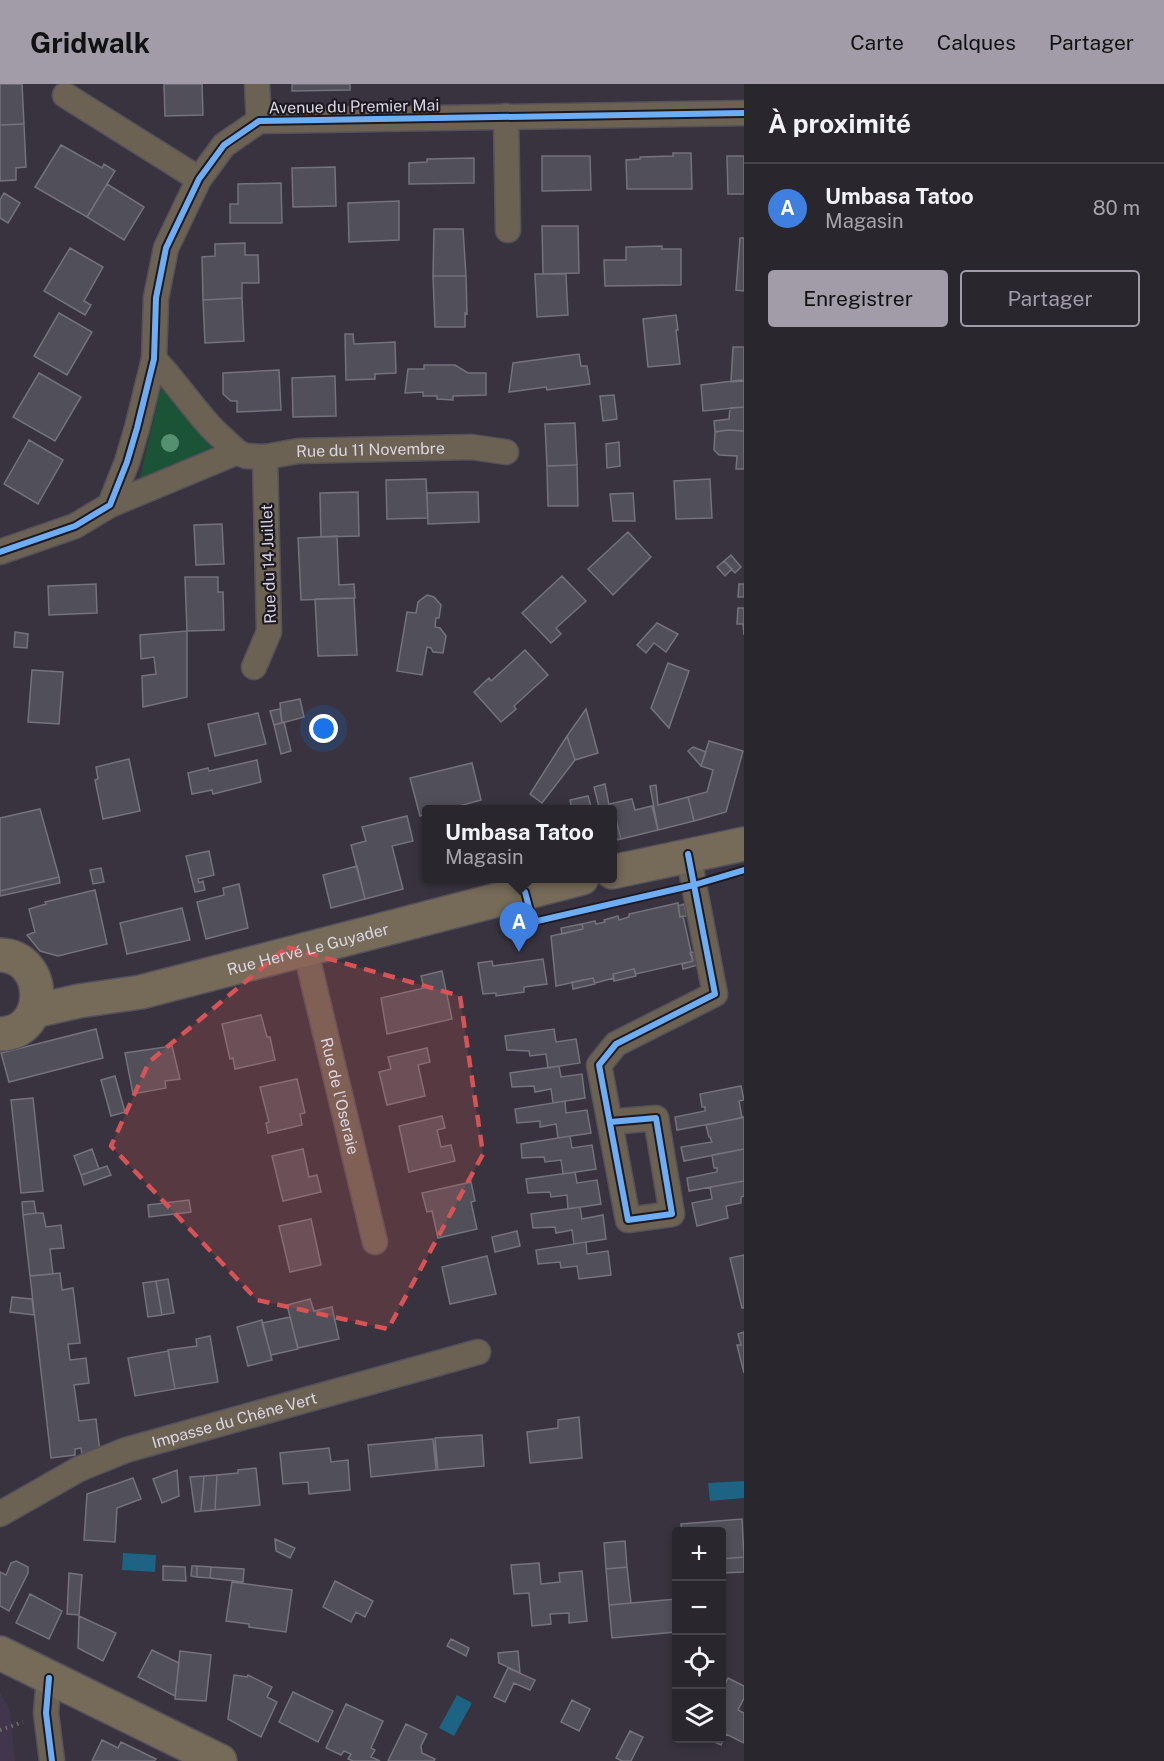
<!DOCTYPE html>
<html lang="fr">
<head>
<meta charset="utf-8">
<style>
  :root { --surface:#2a262e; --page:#36323a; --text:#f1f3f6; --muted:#a5a5aa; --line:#46434a; --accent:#a29ca9 }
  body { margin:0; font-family:"Public Sans",sans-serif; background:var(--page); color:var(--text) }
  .controls { position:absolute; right:18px; bottom:18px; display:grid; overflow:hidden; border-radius:6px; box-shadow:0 3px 9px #0003 }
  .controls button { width:54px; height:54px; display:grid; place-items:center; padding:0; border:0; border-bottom:2px solid var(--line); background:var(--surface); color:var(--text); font:30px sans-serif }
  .you { position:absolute; left:324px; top:645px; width:21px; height:21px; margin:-15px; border:4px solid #fff; border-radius:50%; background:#1a73e8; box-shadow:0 0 0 9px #1a73e833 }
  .badge { display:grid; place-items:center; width:39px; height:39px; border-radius:50%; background:var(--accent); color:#fff; font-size:20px; font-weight:700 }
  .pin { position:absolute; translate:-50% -50px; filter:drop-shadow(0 2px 3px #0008) }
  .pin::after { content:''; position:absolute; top:32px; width:21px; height:18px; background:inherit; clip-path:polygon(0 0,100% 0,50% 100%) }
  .popup { position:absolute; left:422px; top:721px; width:195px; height:78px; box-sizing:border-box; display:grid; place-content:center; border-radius:6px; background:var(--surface); filter:drop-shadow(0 2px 4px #0005); font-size:20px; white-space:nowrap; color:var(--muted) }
  .popup b { font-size:22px; color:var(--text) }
  .popup::after { content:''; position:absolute; left:50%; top:100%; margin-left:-12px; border:12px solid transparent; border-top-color:var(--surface) }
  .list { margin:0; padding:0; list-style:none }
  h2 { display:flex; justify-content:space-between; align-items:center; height:78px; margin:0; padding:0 24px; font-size:26px }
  h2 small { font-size:20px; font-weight:400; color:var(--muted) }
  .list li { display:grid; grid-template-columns:39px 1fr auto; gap:18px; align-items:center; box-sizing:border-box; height:90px; padding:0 24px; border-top:2px solid var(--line) }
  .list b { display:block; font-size:22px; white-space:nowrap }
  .list p { margin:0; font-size:20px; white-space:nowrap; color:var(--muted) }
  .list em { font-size:20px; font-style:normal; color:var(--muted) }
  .actions { display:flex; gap:12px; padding:18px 24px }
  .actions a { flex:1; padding:14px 0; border:2px solid var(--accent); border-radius:6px; text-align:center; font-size:21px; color:var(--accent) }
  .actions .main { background:var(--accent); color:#111 }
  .icon { flex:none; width:33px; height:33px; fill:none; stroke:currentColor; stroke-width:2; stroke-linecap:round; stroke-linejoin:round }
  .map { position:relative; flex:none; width:744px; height:1677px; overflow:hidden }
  header { display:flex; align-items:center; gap:36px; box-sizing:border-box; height:84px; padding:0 30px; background:var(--accent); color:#111 }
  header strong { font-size:28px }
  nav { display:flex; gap:33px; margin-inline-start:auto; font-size:21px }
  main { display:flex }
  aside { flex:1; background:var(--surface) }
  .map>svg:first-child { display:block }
  .built { fill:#41364e }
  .green { fill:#1b5336 }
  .water { fill:#1d6384 }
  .building { fill:#514f58; stroke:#74727c; stroke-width:1.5 }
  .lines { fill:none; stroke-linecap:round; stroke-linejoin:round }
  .street-casing { stroke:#55515b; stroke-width:27 }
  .secondary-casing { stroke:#55515b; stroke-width:36 }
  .path { stroke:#746e68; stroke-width:4; stroke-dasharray:1.5 4.5; stroke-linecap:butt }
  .street { stroke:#6b6254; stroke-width:24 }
  .secondary { stroke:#766b59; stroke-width:33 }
  .cycleway-casing { stroke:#1d1922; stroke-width:10 }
  .cycleway { stroke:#6dadf4; stroke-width:6 }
  .tree { fill:#559170 }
  .marked { fill:#d75356; fill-opacity:0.2; stroke:#d75356; stroke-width:4.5; stroke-dasharray:12 8; stroke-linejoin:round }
  .labels { text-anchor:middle; stroke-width:4.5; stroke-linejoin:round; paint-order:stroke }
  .street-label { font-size:16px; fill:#dbd5e2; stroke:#1d1922 }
</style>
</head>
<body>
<header>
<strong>Gridwalk</strong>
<nav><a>Carte</a><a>Calques</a><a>Partager</a></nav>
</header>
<main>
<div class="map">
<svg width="744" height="1677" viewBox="0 0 744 1677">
  <rect width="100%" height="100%" fill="#38333e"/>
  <path class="built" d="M0,1608L10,1626L15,1677H0Z"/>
  <path class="green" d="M162,299L213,365L140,394Z"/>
  <path class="water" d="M744,1397V1414L710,1417L708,1399Z
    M123,1469L156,1471L155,1488L122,1486Z
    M457,1611L472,1619L454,1652L439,1644Z"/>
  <path class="building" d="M0,0H22L24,40L0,41Z
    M164,0H202L203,31L165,32Z
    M292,0H350V6L292,7Z
    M24,40L26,83L16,84V96L0,97V41Z
    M61,61L102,84L104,80L115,87L87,133L35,103Z
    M673,69H691L692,105H627L626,76L640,75V73L673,72Z
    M542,72H590L591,106L542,107Z
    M727,72H744V110H728Z
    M474,74V99L409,100V79L427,78V75Z
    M335,83L336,122L293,123L292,84Z
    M281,99L282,139H230V120H238V100Z
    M107,100L144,123L124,156L87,133Z
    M4,109L20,119L8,139L0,134V116Z
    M399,117V156L349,158L348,119Z
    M542,142H578L579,189L543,190Z
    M434,145H463L466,192H433Z
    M740,154H744V207L736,206Z
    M245,159V171H258L259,199H242V214L203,216L202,173L215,172V160Z
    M662,162V165H681V201L605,202L604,176H626V163Z
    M70,164L103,183L84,217L91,221L85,231L44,207Z
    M535,190H566L568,231L537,233Z
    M433,192H466L467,230L465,229V243H435Z
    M242,214L244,257L205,259L203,216Z
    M59,229L92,248L67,291L34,272Z
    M676,231L678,246H676L680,280L648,283L643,235Z
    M345,250H353L354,260L395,258L396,289L375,290V295L346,296Z
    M733,263H744V297L731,298Z
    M579,270L581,282H587L590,300L547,306L546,303L509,308L513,279Z
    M424,281H455L468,289H486V311L453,312V316L437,315V312H423V308L405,309L408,285H424Z
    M279,286L281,326L237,328V317H231L223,310V289Z
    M39,289L81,313L55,357L13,333Z
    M335,292L336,332L293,333L292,294Z
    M741,296L744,297V323L703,327L701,301Z
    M614,311L617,335L603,337L600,312Z
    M744,323V347L728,346L715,348L714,337L729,335L730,324Z
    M575,339L577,381L547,382L545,340Z
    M728,346L744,347V385H736L737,372L719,371L714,366L715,348Z
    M29,356L63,376L38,420L4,400Z
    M619,358L620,382L607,384L606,360Z
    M577,381L578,422H548L547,382Z
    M426,395L428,434L387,435L386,396Z
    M710,395L712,434L676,435L674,397Z
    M358,408L359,452L321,453L320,409Z
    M465,408H478L479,438L428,440L427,409Z
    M633,409L635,437H613L610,410Z
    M222,440L224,480L196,481L194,441Z
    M628,448L651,473L613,511L588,485Z
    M337,452L339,501L354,500L355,514L301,516L298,454Z
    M731,471L741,483L735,489L724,477Z
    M724,477L732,485L725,492L717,483Z
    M562,492L586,517L556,544L561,550L551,559L522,529Z
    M185,493H218V508H223L224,546L187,547Z
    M96,500L97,529L49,531L48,502Z
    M739,500H744V513H738Z
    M427,511L434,513L441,521L439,534H436L435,543L440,544L446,552L443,569L433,568L431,564L427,563L422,591L397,587L407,528L416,529L418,518Z
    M354,514L357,571L318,572L315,515Z
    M738,524H744V551L743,540H737Z
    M657,539L678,550L666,568L654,559L646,569L637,561Z
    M187,547V613L143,623L142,592L156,590L154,573L141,575L140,551Z
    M15,548L28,550L27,564L14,563Z
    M525,566L548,591L514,622L516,625L501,638L474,608L489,594L491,597Z
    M668,579L689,587L669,644L651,624Z
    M32,586L63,588L59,640L28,638Z
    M300,615L304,633L282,639L280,619Z
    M280,625L282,639L274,641L270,627Z
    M586,625L598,669L575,676L567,652Z
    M258,629L266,660L215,672L208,640Z
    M284,638L291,667L281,670L274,641Z
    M567,652L575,676L542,719L530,710Z
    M709,657L743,667L726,728L694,737L688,713L707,708L713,686L701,682Z
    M693,663L706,668L701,682L688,667Z
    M129,675L140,727L103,735L95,696L98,695L96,683Z
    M257,676L261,698L213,710L212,706L192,710L188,689L208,684L209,687Z
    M472,679L481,716L445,726H426V730L420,732L410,694Z
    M605,700L610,726H592L599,723L594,703Z
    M656,701L658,721L688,713L694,737L658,746L650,702Z
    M588,712L592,726H572L570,716Z
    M632,715L635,726L652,722L658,746L621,755L614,728H612L609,720Z
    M40,725L59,793L0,807V734Z
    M612,728H614L621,755L612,757Z
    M407,732L413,757L392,762L403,805L365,815L351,761L366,757L362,743Z
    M209,767L214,791L198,795L199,799L203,797L205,806L195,808L186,772Z
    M357,782L365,815L331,824L323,791Z
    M101,784L104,798L93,800L90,786Z
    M59,793L60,799L0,812V807Z
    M239,800L248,844L206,855L197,818L224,811L223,804Z
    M95,806L107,860L58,872L40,867L27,851L35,848L29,825L46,820L45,818Z
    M678,819L680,833L683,832L693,877L636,890L634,885L613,890L614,894L595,899L593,894L556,902L551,852L583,845L582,840L595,837L596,840L605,838L604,836L618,832L619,836L629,833V830Z
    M684,820L687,832L680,833L678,822Z
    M182,824L190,856L127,870L120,839Z
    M582,840L583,845L562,850L561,844Z
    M694,868L698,881L683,885L682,880L693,877L690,869Z
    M543,875L547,900L524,903V908L496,912V909L483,910L478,879L492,877L493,882Z
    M634,885L636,892L614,897L613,890Z
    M442,887L452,935L387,950L381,914L424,904L421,892Z
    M593,894L595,900L573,905L572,898Z
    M261,931L267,953H270L275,976L235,985L233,974L230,975L222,940Z
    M96,945L103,974L9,998L1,969Z
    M554,945L556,958L576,955L580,979L548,984L546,970L530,972L529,967L507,966L505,952Z
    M172,962L180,995L165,997L166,1004L133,1010L125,969Z
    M427,964L430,978L418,981L425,1012L387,1021L379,988L391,985L388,973Z
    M559,982L561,993L582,990L585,1014L553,1019L551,1005L535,1008L534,1002L512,1003L510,989Z
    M115,992L125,1028L111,1032L101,996Z
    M297,995L305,1029L300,1030L302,1041L268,1049L266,1039L269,1038L260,1003Z
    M741,1002L744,1016L739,1017L742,1034L677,1046L675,1033L705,1027V1023H702L700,1010Z
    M33,1014L43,1107L21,1109L11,1016Z
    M565,1017L566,1029L587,1026L591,1049L558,1054L556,1040L540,1043V1037L517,1039L515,1025Z
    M442,1032L445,1044L437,1046L441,1063L451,1061L455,1077L409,1088L399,1042Z
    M744,1033V1065L684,1077L681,1063L712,1058L710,1053H709L706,1041Z
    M570,1052L572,1064L592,1061L596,1085L563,1090L561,1076L545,1078L544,1073L522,1074L521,1060Z
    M92,1065L99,1085L81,1091L74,1072Z
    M303,1065L309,1093L317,1091L321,1108L283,1117L272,1072Z
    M744,1065V1097L689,1107L687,1094L717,1088V1084H714L712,1071Z
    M107,1082L111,1091L84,1101L81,1091Z
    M575,1088L577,1099L597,1096L601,1120L568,1125L567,1111L551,1113L550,1108L528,1109L526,1095Z
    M744,1097V1112L741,1113V1119L726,1122L728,1134L697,1142L692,1119L712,1115L710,1103Z
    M471,1098L475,1117L471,1118L477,1145L438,1154L432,1127L427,1128L422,1109Z
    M189,1116L191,1128L149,1133L148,1121Z
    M34,1117L36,1129L23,1131L22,1118Z
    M580,1123L582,1135L603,1131L606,1155L574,1160L572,1146L556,1149L555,1143L533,1144L531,1130Z
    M36,1129H43L46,1143L61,1141L64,1164L50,1165L53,1190L30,1192L23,1131Z
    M311,1135L321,1181L290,1188L279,1142Z
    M517,1147L520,1162L495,1168L492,1153Z
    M586,1158L587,1170L608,1167L611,1191L579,1195L577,1182L561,1184L560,1178L538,1180L536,1166Z
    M744,1171V1224H742L730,1174Z
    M487,1172L496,1210L450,1220L442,1183Z
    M60,1189L62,1206L73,1204L80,1259L68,1260L70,1276L86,1274L89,1299L74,1301L79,1337L96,1335L100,1368L82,1370L81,1364L75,1365V1371L51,1374L30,1192Z
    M168,1195L174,1229L162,1231L156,1197Z
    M156,1197L162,1231L148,1233L143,1199Z
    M12,1213L32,1215L34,1231L10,1228Z
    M310,1215L314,1227L332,1223L339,1255L298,1264L287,1221Z
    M290,1233L298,1265L271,1271L262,1239Z
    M262,1236L272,1276L248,1282L237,1243Z
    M744,1248V1289L737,1261H741L738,1250Z
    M210,1252L218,1298L175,1305L168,1266L197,1262L196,1255Z
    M168,1267L175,1305L135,1312L128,1274Z
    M579,1333L582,1374L530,1379L527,1348L558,1344V1336Z
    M482,1351L484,1382L438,1386L435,1354Z
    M435,1354L438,1386H436Z
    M433,1355L436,1386L371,1393L368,1361Z
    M329,1364L331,1378L348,1376L350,1406L309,1410L308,1398L283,1400L280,1369Z
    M256,1384L260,1421L215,1426L217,1391L238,1389V1386Z
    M177,1386L179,1412L162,1419L153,1395Z
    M217,1391L215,1426L201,1427L204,1392Z
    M204,1392L201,1427L195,1428L190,1393Z
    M133,1394L141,1415L117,1424L115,1458L84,1456L87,1410Z
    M742,1435L744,1473L722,1475V1448H682L681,1440Z
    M275,1455L295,1464L290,1474L276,1467Z
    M625,1457L627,1483L606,1485L604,1459Z
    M744,1473V1488L722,1489V1475Z
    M16,1477L28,1483V1489L9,1527L0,1522V1488L6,1491L11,1479Z
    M539,1479L541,1500L560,1498L559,1489L582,1487L587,1537L569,1539V1529L550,1530L551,1540L532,1542L529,1509L514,1510L511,1481Z
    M163,1482L185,1483L186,1497L163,1496Z
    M192,1482H197V1493L191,1492Z
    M197,1482L211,1483L210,1494L197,1493Z
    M211,1483L244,1485L243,1498L210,1494Z
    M627,1483L631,1519L609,1521L606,1485Z
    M69,1489L82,1491L79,1531L67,1530Z
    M335,1497L373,1517L365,1533L356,1528L351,1538L323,1523Z
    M232,1498L292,1506L286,1548L249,1543V1540L226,1537Z
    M30,1510L62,1527L49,1555L16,1539Z
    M676,1515V1548L612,1554L609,1521Z
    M79,1532L116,1549L103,1577L78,1564Z
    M451,1555L469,1564L466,1572L447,1562Z
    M152,1566L179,1579L175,1612L138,1593Z
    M180,1567L211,1571L206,1617L175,1615Z
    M518,1567L520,1589L499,1579L498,1569Z
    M508,1584L535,1596L530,1606L514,1599L505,1618L494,1613Z
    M234,1591L247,1593L248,1591L272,1603L267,1613L277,1618L261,1653L228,1635Z
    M728,1594L744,1602V1614L738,1626L744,1629V1659L726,1650L721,1661L710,1656L722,1654V1606Z
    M293,1608L333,1627L318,1658L279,1638Z
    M572,1616L590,1625L579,1647L561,1638Z
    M346,1620L383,1637L371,1664L375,1666L371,1673L380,1677H353L348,1675L351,1670L344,1667L341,1671L326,1664Z
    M406,1640L427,1650L421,1662L422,1669L435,1675L434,1677H388Z
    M630,1647L643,1653L631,1677H622L616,1674Z
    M102,1656L118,1664L121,1658L156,1675L154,1677H92Z"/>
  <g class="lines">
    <defs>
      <g id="street">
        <path d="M257,0L259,37"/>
        <path d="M65,11L199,95"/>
        <path d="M506,32L508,146"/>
        <path id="s1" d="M237,368L246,372L265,373L298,367L471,363L506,368"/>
        <path d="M110,421L237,368C228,359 218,351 209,341C190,320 174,296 154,275"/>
        <path d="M0,468L75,442L110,421L127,378L137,344L154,275L156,214L166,164L199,95L224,61L259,37L744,29"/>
        <path d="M254,583L269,548L265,373"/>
        <path id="s2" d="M305,864L375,1158"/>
        <path d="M610,1038L656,1034L672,1130L628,1136L599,981L616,960L715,910L688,770"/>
        <path id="s3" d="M0,1430L79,1385L126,1366L478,1268"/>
        <path d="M49,1594L46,1629L52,1677"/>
      </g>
      <g id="secondary">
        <path d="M612,788L744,760"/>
        <path d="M0,871C48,872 50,949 0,950"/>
        <path id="s4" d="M35,927L79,917L141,908L582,794"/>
        <path d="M0,1569L220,1677"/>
      </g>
    </defs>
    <use href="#street" class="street-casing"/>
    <use href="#secondary" class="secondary-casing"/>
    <path class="path" d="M0,1646L23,1638"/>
    <use href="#street" class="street"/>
    <use href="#secondary" class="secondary"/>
    <defs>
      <path id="cycleway" d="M0,468L75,442L110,421L127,378L137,344L154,275L156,214L166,164L199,95L224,61L259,37L744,29
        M525,808L533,838L694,801L744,786
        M610,1038L656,1034L672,1130L628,1136L599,981L616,960L715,910L688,770
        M49,1594L46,1629L52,1677"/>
    </defs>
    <use href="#cycleway" class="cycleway-casing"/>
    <use href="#cycleway" class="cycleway"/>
  </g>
  <circle class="tree" cx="170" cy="359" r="9"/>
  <path class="marked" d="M287,863L460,912L483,1070L388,1245L257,1216L111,1062L149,978Z"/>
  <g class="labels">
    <g class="street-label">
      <text transform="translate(354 22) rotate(-1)" y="6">Avenue du Premier Mai</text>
      <text dy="6" stroke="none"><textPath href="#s1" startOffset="135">Rue du 11 Novembre</textPath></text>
      <text transform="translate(268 480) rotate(-92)" y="6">Rue du 14 Juillet</text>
      <text dy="6" stroke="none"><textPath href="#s4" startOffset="280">Rue Hervé Le Guyader</textPath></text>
      <text dy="6" stroke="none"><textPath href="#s2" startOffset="152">Rue de l'Oseraie</textPath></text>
      <text dy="6" stroke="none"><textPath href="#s3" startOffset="254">Impasse du Chêne Vert</textPath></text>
    </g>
  </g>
</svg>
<div class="controls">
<button>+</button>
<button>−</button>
<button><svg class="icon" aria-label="locate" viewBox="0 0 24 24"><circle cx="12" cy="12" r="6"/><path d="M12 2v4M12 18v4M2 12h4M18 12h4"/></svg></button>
<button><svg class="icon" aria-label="layers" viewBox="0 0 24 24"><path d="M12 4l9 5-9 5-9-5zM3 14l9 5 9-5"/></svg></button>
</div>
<div class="you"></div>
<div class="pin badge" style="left:519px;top:868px;background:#3f7fe0">A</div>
<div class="popup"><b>Umbasa Tatoo</b>Magasin</div>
</div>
<aside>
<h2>À proximité<small></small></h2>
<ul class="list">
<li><span class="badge" style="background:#3f7fe0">A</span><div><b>Umbasa Tatoo</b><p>Magasin</p></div><em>80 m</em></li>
</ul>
<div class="actions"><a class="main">Enregistrer</a><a>Partager</a></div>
</aside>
</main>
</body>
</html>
